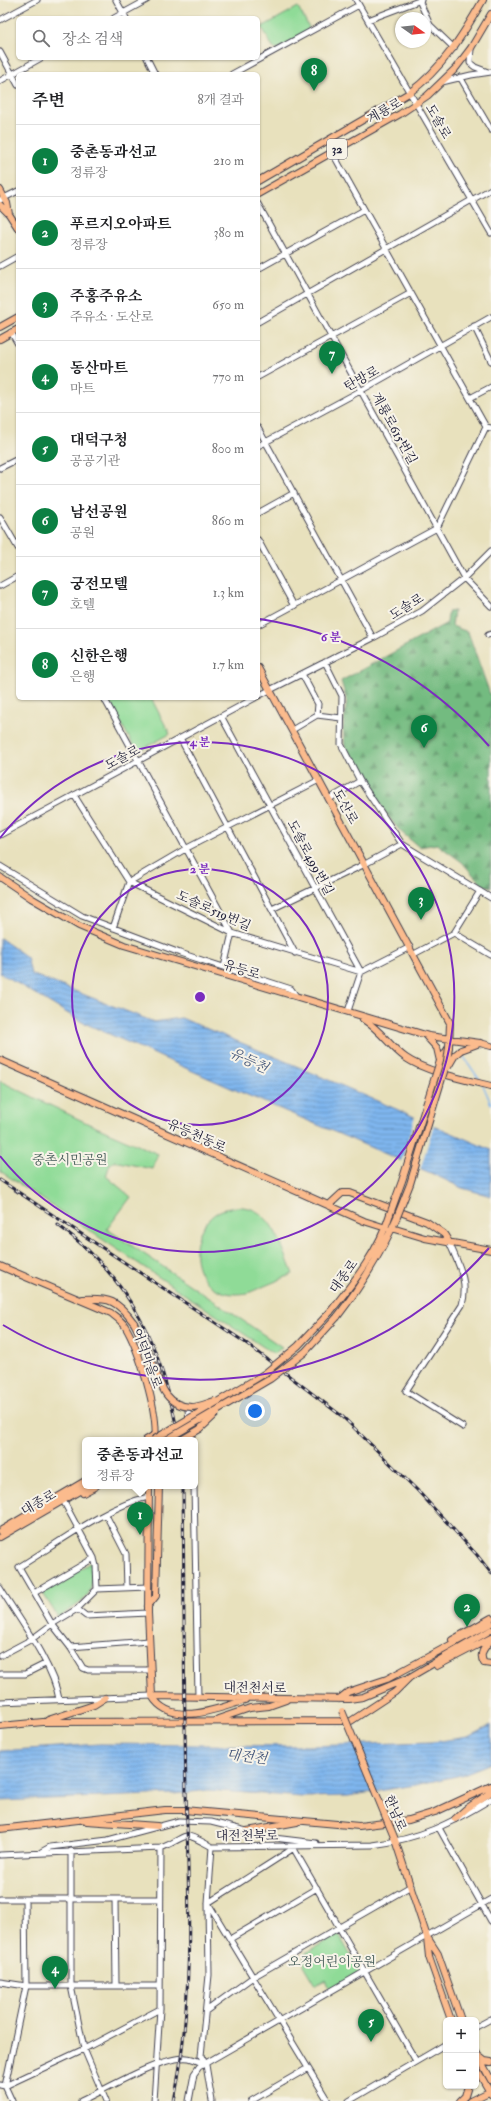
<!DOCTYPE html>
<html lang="ko">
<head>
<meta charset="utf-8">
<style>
  :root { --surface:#fff; --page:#f2f2f2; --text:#202124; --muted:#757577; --line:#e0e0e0; --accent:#0b8043 }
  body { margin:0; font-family:"IM FELL Double Pica","Noto Serif KR",serif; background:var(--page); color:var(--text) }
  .controls { position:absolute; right:12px; bottom:12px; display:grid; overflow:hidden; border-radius:6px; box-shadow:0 1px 3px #0004 }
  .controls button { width:36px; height:36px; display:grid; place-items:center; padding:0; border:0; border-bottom:1px solid var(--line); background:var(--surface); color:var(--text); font:20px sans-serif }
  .compass { position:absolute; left:395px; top:12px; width:36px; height:36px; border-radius:50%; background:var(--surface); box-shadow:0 1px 3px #0004; rotate:105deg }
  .you { position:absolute; left:255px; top:1411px; width:14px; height:14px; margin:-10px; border:3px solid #fff; border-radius:50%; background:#1a73e8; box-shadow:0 0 0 6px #1a73e833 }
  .badge { display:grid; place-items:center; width:26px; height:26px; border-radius:50%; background:var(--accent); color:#fff; font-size:13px; font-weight:700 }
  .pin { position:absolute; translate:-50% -33px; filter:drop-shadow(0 1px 2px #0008) }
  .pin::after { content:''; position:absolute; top:21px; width:14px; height:12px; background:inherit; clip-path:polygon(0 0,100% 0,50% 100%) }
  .popup { position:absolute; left:82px; top:1437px; width:116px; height:52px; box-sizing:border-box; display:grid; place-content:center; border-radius:6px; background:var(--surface); filter:drop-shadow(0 1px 3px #0005); font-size:13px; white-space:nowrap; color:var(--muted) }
  .popup b { font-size:15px; color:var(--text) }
  .popup::after { content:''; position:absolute; left:50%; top:100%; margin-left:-8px; border:8px solid transparent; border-top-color:var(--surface) }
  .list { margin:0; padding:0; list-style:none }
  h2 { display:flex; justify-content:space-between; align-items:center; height:52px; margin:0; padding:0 16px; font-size:17px }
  h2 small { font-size:13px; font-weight:400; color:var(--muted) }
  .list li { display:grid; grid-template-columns:26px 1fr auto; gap:12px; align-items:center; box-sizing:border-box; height:72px; padding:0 16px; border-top:1px solid var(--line) }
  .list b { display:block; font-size:15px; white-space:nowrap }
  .list p { margin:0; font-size:13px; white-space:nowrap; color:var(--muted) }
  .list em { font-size:13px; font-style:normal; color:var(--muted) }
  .icon { flex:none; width:22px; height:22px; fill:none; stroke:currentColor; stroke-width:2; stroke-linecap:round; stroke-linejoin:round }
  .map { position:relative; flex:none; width:491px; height:2101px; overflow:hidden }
  .search { position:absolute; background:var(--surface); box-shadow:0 1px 3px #0004; left:16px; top:16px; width:244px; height:44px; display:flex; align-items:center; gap:10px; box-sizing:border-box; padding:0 14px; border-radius:6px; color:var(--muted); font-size:15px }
  .panel { position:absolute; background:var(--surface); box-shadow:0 1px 3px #0004; left:16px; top:72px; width:244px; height:628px; border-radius:6px }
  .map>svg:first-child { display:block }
  .green { fill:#8fdb97; stroke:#587e69 }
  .forest { fill:url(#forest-firs); stroke:#4a6e5e }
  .water { fill:url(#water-rules); stroke:#506c94 }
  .pier { fill:#e8e1bd }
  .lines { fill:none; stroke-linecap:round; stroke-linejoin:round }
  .stream { stroke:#7fb6ee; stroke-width:1.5 }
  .minor-casing { stroke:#403f4e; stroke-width:7 }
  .major-casing { stroke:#403f4e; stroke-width:8 }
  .minor { stroke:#fff; stroke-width:5 }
  .major { stroke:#fbbb8d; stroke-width:6 }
  .rail-casing { stroke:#22223b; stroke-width:3 }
  .rail { stroke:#f7f3e8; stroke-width:1.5; stroke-dasharray:4.5; stroke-linecap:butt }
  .major-bridge-casing { stroke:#403f4e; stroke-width:8; stroke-linecap:butt }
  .major-bridge { stroke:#fbbb8d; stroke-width:6 }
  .ring { fill:none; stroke:#7b2cbf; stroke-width:2 }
  .labels { text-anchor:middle; stroke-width:4; stroke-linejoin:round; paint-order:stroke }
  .shield { fill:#f7f3e8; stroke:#62616f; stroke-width:1 }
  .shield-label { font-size:12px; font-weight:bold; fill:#22223b }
  .street-label { font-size:13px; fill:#22223b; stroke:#f7f3e8 }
  .park-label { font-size:13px; fill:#435a57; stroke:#f7f3e8 }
  .water-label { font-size:14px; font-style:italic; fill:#43567a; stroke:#f7f3e8 }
  .centre { fill:#7b2cbf; stroke:#f7f3e8; stroke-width:2 }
  .ring-label { font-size:12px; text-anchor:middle; font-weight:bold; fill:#7b2cbf; stroke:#f7f3e8; stroke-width:4; stroke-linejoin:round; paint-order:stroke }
</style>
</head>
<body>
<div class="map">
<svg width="491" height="2101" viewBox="0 0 491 2101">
  <defs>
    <pattern id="forest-firs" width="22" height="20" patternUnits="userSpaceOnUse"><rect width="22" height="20" fill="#73bb80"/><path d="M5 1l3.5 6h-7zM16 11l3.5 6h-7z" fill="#5e986a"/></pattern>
    <pattern id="water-rules" width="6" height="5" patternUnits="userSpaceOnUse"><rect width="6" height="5" fill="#7fb6ee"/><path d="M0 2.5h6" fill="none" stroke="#6894c2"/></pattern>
  </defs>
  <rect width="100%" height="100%" fill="#f7f3e8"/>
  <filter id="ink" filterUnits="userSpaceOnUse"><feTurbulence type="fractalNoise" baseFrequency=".025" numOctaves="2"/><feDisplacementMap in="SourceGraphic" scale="8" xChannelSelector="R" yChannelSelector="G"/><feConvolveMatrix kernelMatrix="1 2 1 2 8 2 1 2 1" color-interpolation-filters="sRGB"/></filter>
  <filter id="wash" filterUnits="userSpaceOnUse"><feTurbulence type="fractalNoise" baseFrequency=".012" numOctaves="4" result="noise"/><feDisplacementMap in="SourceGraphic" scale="16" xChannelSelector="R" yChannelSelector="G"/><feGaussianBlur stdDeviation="0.9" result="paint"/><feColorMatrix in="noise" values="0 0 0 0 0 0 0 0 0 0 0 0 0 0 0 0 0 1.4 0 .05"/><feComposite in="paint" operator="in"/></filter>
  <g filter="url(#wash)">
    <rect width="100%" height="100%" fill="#e8e1bd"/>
    <path class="green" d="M298,7L309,27L306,34L278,49L273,48L262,27Z
      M107,698H151L170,734L137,752Z
      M0,1081L89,1124L158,1154L152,1169L115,1161L110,1164L106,1176L131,1197L107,1229L282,1347L274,1354L0,1171Z
      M236,1207C272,1204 282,1248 293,1274L248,1293C240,1294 231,1295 223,1292C187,1280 188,1230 218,1212C223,1209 230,1208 236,1207Z
      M93,1561C94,1598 87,1599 58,1617L42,1592Z
      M338,1934L361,1972L330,1990L325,1980L316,1985L304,1965L306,1953Z"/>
    <path class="forest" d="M454,611L452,626L468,632L491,697V887L482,885L462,862L437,844L419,847L400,831L384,811L357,762L345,747L343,729L347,701L341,681L447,623L448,612Z"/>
    <path class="water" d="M0,938L27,957L31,974L154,1022L181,1018L280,1059L491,1150V1196L462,1188L433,1174L224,1085L82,1022L0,973Z
      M491,1725V1763L461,1775L415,1785L348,1796L302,1797L208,1790L174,1794L0,1801V1751L100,1744L307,1746L432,1742L468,1737Z"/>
    <path class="pier" d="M415,1116L434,1124L420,1170L401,1162Z"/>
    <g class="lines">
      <path class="stream" d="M464,1057L481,1082
        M483,1085L491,1104"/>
    </g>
  </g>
  <g filter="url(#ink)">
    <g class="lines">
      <defs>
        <path id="minor" d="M116,0L126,18
          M356,0L491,233
          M419,0L430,25L454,48
          M114,18L147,0
          M0,20L37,0
          M368,20L421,0
          M471,48L470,63L475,67L488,72
          M0,52L18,85
          M147,58L155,74
          M232,74L359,5
          M460,77L491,130
          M0,81L41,58
          M442,82L471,75L491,72
          M332,152L486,427L491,428
          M0,200L18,191
          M258,204L464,578L491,606
          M0,266L18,256
          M258,269L364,210
          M258,322L491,189
          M474,326L491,361
          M11,332L18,344
          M258,377L411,293
          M470,398L491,387
          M258,428L373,638
          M258,446L362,390L491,317
          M0,468L18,459
          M258,513L294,493
          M0,517L18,548
          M258,540L294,606
          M0,586L18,576
          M258,625L437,528L486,427
          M488,635L491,634
          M325,662L342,696L341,744L360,781L402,844L491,898
          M302,674L318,704L317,715
          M258,696L373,638L422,611L464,578L491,551
          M104,698L232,933L224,967
          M221,716L361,972L348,1011
          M292,730L317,715L341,718
          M180,738L295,953
          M74,795L129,882L232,933L361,972L410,947
          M329,799L360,781
          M0,835L255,698
          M0,866L82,916L180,953L291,989L296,996
          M272,909L365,864L402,844
          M113,928L129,882L187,848L319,780
          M454,933L480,891
          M454,933L491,955
          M414,954L454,933
          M449,1242C458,1264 469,1281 462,1305L406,1391L463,1427
          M188,1410L191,1440
          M194,1486L198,1697
          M148,1497C105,1507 57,1544 19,1567L52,1624L70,1647L83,1668L88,1670H150
          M106,1515L126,1554L127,1588
          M0,1588C19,1619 53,1664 59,1699
          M97,1589L148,1587
          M34,1593L94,1558
          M77,1609L86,1616L148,1613
          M70,1647L149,1641
          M0,1656L32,1639L52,1624L77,1609L97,1589L96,1566L94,1558L65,1504
          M0,1674H25L45,1664
          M0,1702L152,1696
          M439,1828L491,1921
          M297,1846L208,1903L328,2101
          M294,1849L416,2061
          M71,1851V1986L84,2049L106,2101
          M41,1852L50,1847L108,1840L179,1821L211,1822L274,1838L316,1843
          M0,1855L161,1848C191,1836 179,1829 212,1847L372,1845C420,1839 450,1824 491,1799
          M0,1899H159
          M115,1899L116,1985
          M230,1939L317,1888
          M0,1982L26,1986H160
          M206,2011L253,1977L411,1886
          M476,2027L491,2019
          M0,2085L5,2086L84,2049L160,2009
          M12,2101L5,2086L26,1986L25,1899
          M81,2101C106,2089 156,2060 182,2058C191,2057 198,2061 206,2065
          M154,2101L160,2009L161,1848
          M189,2101L194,2074L199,2067L491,1899
          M212,2101L206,2065L201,2056L209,1975L208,1903L212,1847
          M251,2101L308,2068
          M349,2101L446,2044"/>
        <path id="major" d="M258,181L409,93C442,69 463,35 483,0
          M0,190L7,203L9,214
          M258,194L400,114L427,96L455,69L471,48L491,14
          M0,205L9,214L18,228
          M0,327L18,317
          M0,339L18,329
          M258,668L450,1023L449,1047L440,1061
          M0,877L31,898L79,926L124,945L429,1036L480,1043L491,1046
          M363,1019C382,1031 390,1047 406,1058C426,1072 467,1080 491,1086
          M426,1036L437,1048L440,1061
          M461,1050L480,1043
          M0,1060L364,1221L386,1228
          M329,1205L342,1193H350L427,1222L444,1234L449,1242
          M392,1228L425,1238L491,1250
          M0,1266L111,1313C116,1317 122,1321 125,1326C139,1349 159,1414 155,1440
          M83,1299C110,1298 117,1300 134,1323
          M330,1312C353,1283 379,1251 390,1214
          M337,1317C361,1286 381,1254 397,1217
          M146,1440L156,1434
          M149,1486L148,1613L152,1696C171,1728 218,1709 245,1700
          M83,1493L96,1486
          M0,1531L85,1481
          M0,1537L88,1486
          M148,1606L156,1596L159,1486
          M452,1640L491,1618
          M491,1640C485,1647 478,1654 484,1663L491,1664
          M437,1666L491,1638
          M152,1696L349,1699L363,1697L406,1679
          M339,1699L348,1692L387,1679L491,1623
          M218,1719L250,1708L269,1706L286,1700
          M48,1720L94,1705L105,1698
          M0,1726L43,1722L351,1721L395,1692L410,1677L491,1630
          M455,1819L466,1809L491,1792
          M87,1821L157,1826
          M0,1829L165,1810H184L359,1826L409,1820L435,1812L491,1786
          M247,1831L297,1822
          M394,1837L427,1937L438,1954L461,2020
          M427,1938L429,1957L451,2020
          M476,2052L491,2080
          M480,2057L485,2061L491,2062
          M476,2068L491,2094
          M460,2101L465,2096L468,2086
          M470,2101L491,2091"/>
      </defs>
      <use href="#minor" class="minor-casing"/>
      <use href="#major" class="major-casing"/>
      <use href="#minor" class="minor"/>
      <use href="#major" class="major"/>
      <defs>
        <path id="rail" d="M0,1180L246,1343L343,1417L417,1490L477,1555L491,1573
          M58,1225C133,1280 163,1351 179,1440
          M174,2101C194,2000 189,1895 186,1792C184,1690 184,1588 183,1486"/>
      </defs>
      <use href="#rail" class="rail-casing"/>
      <use href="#rail" class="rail"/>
      <defs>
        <path id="major-bridge" d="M448,1067L455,1055L461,1050
          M390,1214L402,1181L440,1061
          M397,1217L410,1184L447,1062L449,1047
          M134,1323C140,1335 146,1346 151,1359C159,1379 163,1406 191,1407C200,1407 207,1403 215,1401
          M153,1440L264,1374L298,1346L330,1312
          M166,1440L270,1379L305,1352L337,1317
          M181,1440L200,1429L217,1413
          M342,1711L394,1837"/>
      </defs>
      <use href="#major-bridge" class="major-bridge-casing"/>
      <use href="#major-bridge" class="major-bridge"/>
    </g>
  </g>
  <g class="ring">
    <circle cx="200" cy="997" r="128"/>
    <path d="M0 838A255 255 0 1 1 0 1156"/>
    <path d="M489 1248A383 383 0 0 1 3 1325M260 619A383 383 0 0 1 489 746"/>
  </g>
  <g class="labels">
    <rect class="shield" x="327" y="139" width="20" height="20" rx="3"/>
    <g class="shield-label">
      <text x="337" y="153">32</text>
    </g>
    <g class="street-label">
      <text transform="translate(384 110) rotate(-30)" y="5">계룡로</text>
      <text transform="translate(439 121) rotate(60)" y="5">도솔로</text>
      <text transform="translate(361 378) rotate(-29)" y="5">탄방로</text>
      <text transform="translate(395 428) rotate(61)" y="5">계룡로615번길</text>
      <text transform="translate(406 606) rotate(-32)" y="5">도솔로</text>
      <text transform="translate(122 757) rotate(-28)" y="5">도솔로</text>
      <text transform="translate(346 806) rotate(61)" y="5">도산로</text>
      <text transform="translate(311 857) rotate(62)" y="5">도솔로499번길</text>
      <text transform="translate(214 910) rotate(24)" y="5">도솔로519번길</text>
      <text transform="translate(242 969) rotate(17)" y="5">유등로</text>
      <text transform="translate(197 1135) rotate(24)" y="5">유등천동로</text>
      <text transform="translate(343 1276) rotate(-54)" y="5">대종로</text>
      <text transform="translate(148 1358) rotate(70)" y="5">어덕마을로</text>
      <text transform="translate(38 1502) rotate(-30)" y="5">대종로</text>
      <text transform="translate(255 1687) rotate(1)" y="5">대전천서로</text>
      <text transform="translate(396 1813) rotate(67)" y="5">한남로</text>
      <text x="247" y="1840">대전천북로</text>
    </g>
    <g class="park-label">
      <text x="70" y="1164">중촌시민공원</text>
      <text x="332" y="1966">오정어린이공원</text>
    </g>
    <g class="water-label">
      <text transform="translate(249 1060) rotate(25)" y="5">유등천</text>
      <text transform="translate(247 1756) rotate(7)" y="5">대전천</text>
    </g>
  </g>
  <circle cx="200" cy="997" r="6" class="centre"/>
  <g class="ring-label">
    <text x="331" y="641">6 분</text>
    <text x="200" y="746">4 분</text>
    <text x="200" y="873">2 분</text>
  </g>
</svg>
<div class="controls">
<button>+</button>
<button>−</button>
</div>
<svg class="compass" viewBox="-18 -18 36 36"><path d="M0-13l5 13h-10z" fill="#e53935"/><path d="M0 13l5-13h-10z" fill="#757577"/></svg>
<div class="you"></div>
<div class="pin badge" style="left:140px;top:1535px">1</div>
<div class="popup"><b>중촌동과선교</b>정류장</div>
<div class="pin badge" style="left:467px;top:1627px">2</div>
<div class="pin badge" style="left:421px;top:920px">3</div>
<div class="pin badge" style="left:55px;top:1989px">4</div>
<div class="pin badge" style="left:371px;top:2042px">5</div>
<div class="pin badge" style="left:424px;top:748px">6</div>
<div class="pin badge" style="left:332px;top:374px">7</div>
<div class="pin badge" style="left:314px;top:91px">8</div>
<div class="search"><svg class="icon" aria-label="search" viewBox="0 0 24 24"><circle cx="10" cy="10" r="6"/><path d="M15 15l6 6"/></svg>장소 검색</div>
<section class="panel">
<h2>주변<small>8개 결과</small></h2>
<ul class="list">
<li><span class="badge">1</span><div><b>중촌동과선교</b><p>정류장</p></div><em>210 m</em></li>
<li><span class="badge">2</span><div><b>푸르지오아파트</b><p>정류장</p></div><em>380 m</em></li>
<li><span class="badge">3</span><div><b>주홍주유소</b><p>주유소 · 도산로</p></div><em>650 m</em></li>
<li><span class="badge">4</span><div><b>동산마트</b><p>마트</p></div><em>770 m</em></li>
<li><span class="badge">5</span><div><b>대덕구청</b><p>공공기관</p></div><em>800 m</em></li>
<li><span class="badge">6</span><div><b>남선공원</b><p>공원</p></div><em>860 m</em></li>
<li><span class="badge">7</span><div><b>궁전모텔</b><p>호텔</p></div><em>1.3 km</em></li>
<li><span class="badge">8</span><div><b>신한은행</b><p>은행</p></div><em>1.7 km</em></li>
</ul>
</section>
</div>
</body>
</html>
